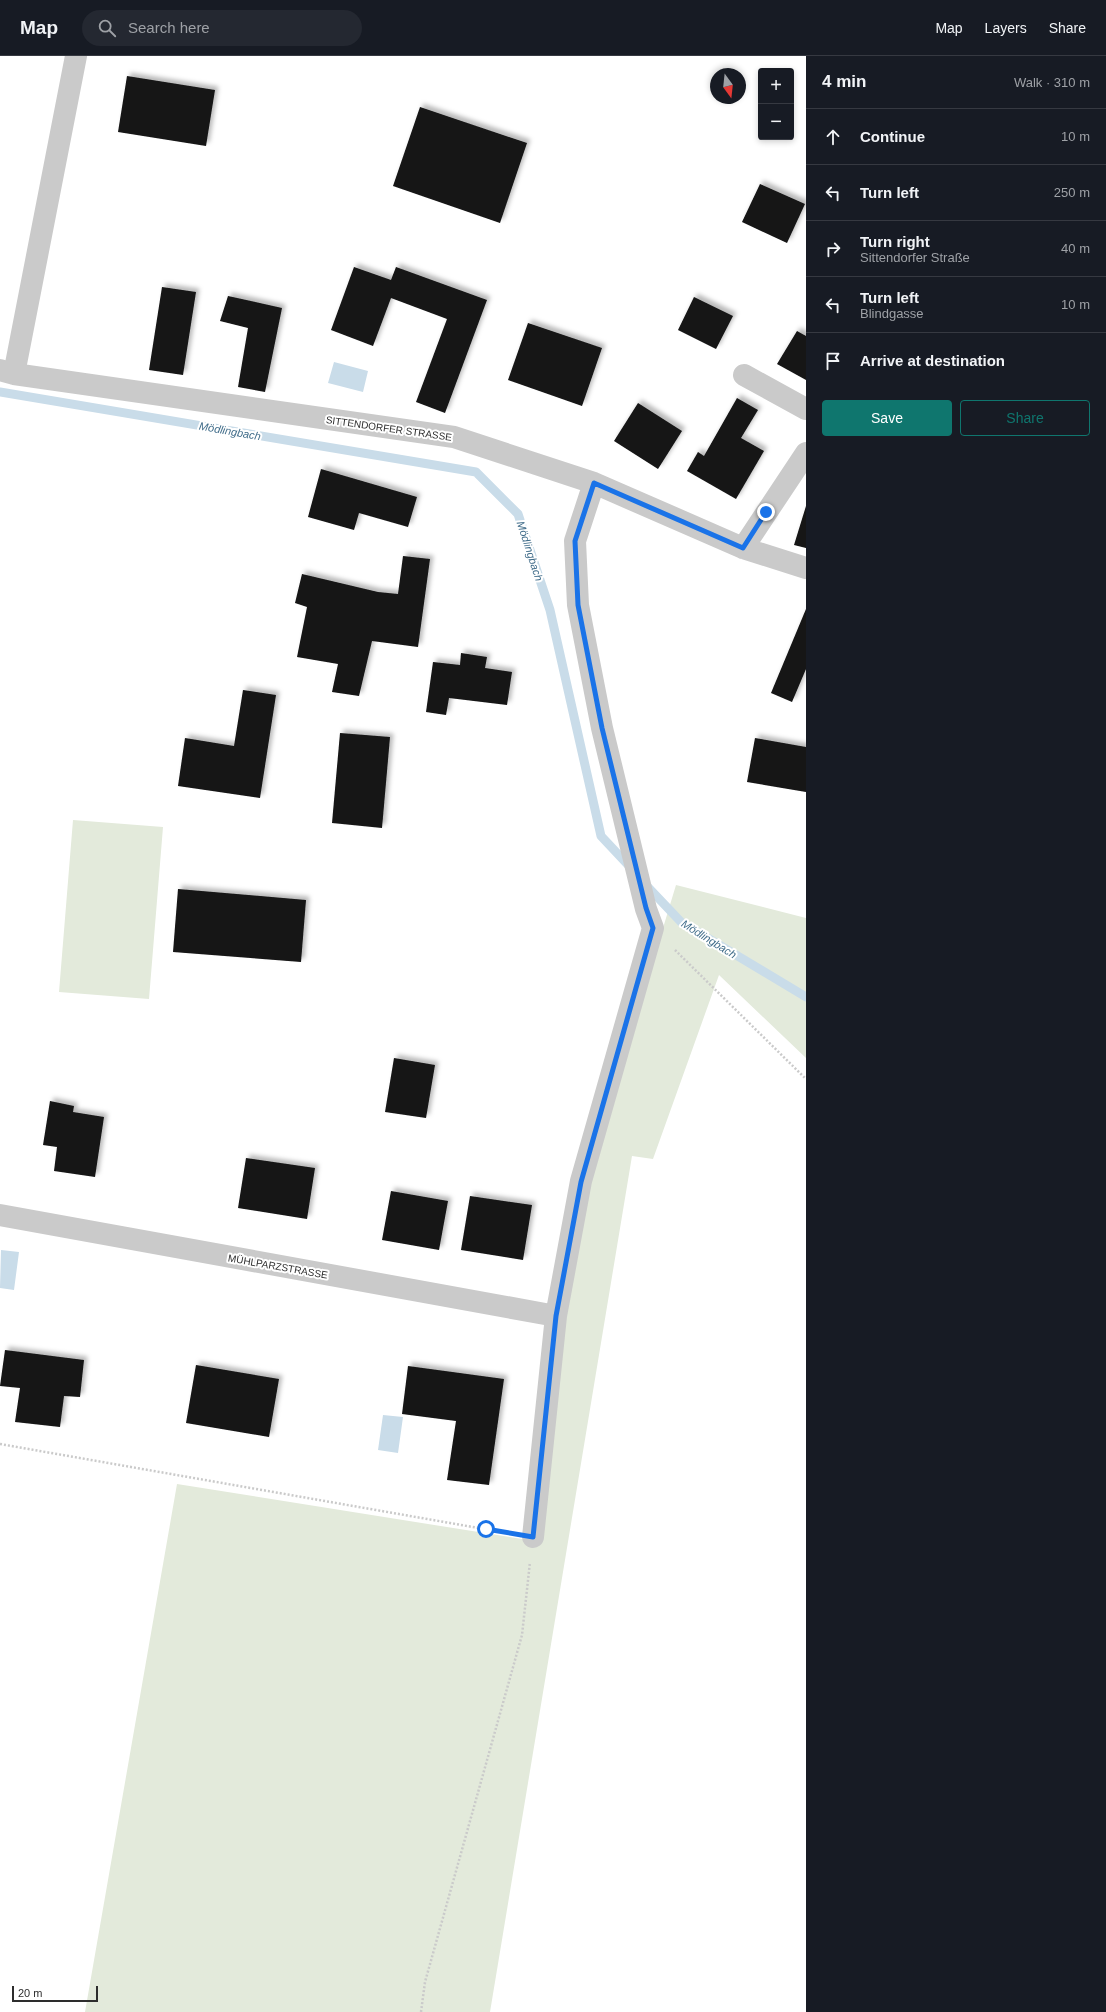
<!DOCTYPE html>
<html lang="en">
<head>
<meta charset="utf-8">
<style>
  :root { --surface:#171b24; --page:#242831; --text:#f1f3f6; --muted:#9ea1a6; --line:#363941; --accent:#0f766e }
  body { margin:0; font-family:Helvetica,sans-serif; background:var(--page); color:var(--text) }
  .controls { position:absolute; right:12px; top:12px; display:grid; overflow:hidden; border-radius:4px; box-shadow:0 2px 6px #0003 }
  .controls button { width:36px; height:36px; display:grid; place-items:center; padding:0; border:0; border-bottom:1px solid var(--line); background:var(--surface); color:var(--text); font:20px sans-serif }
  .compass { position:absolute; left:710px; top:12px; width:36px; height:36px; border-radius:50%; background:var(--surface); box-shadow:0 2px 6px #0003; rotate:165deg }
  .scale { position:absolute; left:12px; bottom:10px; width:86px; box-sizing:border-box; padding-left:4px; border:2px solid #2d2d2d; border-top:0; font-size:11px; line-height:14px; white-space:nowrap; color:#2d2d2d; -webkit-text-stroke:3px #fff; paint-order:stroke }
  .stop { position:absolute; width:12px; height:12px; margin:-9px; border:3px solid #1a73e8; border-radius:50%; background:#fff }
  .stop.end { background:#1a73e8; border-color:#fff; box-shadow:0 1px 4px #0008 }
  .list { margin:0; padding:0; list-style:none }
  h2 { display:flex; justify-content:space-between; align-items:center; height:52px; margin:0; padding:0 16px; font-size:17px }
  h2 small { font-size:13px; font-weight:400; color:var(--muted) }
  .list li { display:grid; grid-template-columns:26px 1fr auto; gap:12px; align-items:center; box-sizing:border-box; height:56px; padding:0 16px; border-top:1px solid var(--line) }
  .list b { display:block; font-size:15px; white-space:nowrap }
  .list p { margin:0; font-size:13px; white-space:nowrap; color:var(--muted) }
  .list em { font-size:13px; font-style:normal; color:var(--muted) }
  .actions { display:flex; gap:8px; padding:12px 16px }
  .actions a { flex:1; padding:9px 0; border:1px solid var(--accent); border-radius:4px; text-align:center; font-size:14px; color:var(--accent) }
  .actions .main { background:var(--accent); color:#fff }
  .icon { flex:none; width:22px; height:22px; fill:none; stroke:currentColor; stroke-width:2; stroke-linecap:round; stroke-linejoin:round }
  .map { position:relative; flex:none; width:806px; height:1956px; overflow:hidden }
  header { display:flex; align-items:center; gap:24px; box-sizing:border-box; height:56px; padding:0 20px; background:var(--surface); border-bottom:1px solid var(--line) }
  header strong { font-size:19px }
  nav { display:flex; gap:22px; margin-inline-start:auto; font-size:14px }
  .search { width:280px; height:36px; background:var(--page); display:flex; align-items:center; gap:10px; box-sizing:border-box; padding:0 14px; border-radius:22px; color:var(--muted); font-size:15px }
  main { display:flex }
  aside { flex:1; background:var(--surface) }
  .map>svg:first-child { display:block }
  .green { fill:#e3eadb }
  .water { fill:#c9dce9 }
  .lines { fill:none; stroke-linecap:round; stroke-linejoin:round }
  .stream { stroke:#c9dce9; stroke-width:9 }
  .building { fill:#141414; filter:url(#shadow) }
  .path { stroke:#cacaca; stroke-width:2.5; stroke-dasharray:2 2; stroke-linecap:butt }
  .minor { stroke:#cacaca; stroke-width:22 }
  .route { stroke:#1a73e8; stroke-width:5 }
  .labels { text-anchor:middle; stroke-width:4; stroke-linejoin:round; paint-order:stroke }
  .street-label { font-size:10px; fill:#2d2d2d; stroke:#fff }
  .water-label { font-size:11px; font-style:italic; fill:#416d8a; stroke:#fff }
</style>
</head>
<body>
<header>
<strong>Map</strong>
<div class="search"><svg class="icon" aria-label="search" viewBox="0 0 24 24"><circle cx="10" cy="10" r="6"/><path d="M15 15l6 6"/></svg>Search here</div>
<nav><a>Map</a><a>Layers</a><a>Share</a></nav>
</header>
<main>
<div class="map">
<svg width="806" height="1956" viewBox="0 0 806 1956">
  <defs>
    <filter id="shadow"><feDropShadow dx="3.5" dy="-3.5" stdDeviation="2" flood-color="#0004"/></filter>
  </defs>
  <rect width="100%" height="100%" fill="#fff"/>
  <path class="green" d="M73,764L163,771L149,943L59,936Z
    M676,829L806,862V1002L719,919L653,1103L632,1100L490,1956H85L177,1428L541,1486L567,1251L597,1090Z"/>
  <path class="water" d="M334,306L368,315L363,336L328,327Z
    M1,1194L19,1196L14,1234L0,1232Z
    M383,1359L403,1361L398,1397L378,1394Z"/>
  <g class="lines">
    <path class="stream" d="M0,336L476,416L518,458L550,554L601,780L631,812
      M645,828L681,866L806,941"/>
  </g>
  <path class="building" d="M127,20L215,34L206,90L118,76Z
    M420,51L527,87L500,167L393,130Z
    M760,128L805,148L787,187L742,166Z
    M354,211L391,224L396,211L487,244L445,357L416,346L447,263L391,242L373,290L331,274Z
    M162,231L196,236L183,319L149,314Z
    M228,240L282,252L265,336L238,331L248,272L220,265Z
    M694,241L733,260L716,293L678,274Z
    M528,267L602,292L582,350L508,324Z
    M797,275L806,280V324L777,308Z
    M737,342L758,354L741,382L764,395L736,443L687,415L698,396L704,400Z
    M638,347L682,375L658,413L614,385Z
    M321,413L417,441L408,471L359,457L354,474L308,461Z
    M806,450V492L794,489Z
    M403,500L430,503L418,591L372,585L359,640L332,636L338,608L297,601L307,551L295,547L302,518L378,536L398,538Z
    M806,553V613L792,646L771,637Z
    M461,597L487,601L485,612L512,616L507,649L449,642L446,659L426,656L433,606L460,609Z
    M243,634L276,639L260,742L178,730L185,682L234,690Z
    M340,677L390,681L382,772L332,767Z
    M755,682L806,691V736L747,726Z
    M178,833L306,844L301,906L173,896Z
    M394,1002L435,1009L426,1062L385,1056Z
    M50,1045L74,1050L73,1056L104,1061L95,1121L54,1115L57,1091L43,1089Z
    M246,1102L315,1112L307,1163L238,1152Z
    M391,1135L448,1145L439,1194L382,1184Z
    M470,1140L532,1149L523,1204L461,1194Z
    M5,1294L84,1304L80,1341L64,1340L60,1371L15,1366L20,1332L0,1330Z
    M196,1309L279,1323L269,1381L186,1367Z
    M408,1310L504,1323L489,1429L447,1424L456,1365L402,1358Z"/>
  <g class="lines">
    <path class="path" d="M675,894L806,1023
      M0,1388L507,1477
      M421,1956L425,1926L522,1579L530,1506"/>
    <path class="minor" d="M0,314L14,318L454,381L594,427L743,492L806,512
      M14,318L76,0
      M744,319L806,353
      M743,492L806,397
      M0,1159L556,1260
      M533,1481L556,1260L581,1125L653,872L646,853L602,672L578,549L575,485L594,427"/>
  </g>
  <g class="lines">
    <path class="route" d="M486,1473L533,1481L556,1260L581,1126L653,872L646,852L602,672L578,549L575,485L594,427L743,492L766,456"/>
  </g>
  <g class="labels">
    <g class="street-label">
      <text transform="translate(389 372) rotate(8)" y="4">SITTENDORFER STRASSE</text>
      <text transform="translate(278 1210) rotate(10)" y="4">MÜHLPARZSTRASSE</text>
    </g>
    <g class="water-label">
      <text transform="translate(230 375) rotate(10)" y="4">Mödlingbach</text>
      <text transform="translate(530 495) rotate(72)" y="4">Mödlingbach</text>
      <text transform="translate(709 883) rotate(32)" y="4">Mödlingbach</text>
    </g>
  </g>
</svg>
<div class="controls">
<button>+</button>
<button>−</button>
</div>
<svg class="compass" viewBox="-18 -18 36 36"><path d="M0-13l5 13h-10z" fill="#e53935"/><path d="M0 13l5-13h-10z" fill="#9ea1a6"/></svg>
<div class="scale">20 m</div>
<div class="stop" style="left:486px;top:1473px"></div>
<div class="stop end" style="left:766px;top:456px"></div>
</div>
<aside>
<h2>4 min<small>Walk · 310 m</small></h2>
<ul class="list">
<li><svg class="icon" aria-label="ahead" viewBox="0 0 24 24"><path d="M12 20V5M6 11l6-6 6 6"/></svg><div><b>Continue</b></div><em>10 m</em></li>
<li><svg class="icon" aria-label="left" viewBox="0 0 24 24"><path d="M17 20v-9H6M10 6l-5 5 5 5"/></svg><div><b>Turn left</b></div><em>250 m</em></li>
<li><svg class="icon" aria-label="right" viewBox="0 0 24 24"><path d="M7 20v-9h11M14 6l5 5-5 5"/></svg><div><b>Turn right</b><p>Sittendorfer Straße</p></div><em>40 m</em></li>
<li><svg class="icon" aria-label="left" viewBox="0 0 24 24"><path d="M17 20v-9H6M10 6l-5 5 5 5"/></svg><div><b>Turn left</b><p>Blindgasse</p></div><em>10 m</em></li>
<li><svg class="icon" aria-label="arrive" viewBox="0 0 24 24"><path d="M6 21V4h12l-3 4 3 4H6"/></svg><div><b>Arrive at destination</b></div></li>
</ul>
<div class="actions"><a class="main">Save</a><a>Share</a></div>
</aside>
</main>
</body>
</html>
